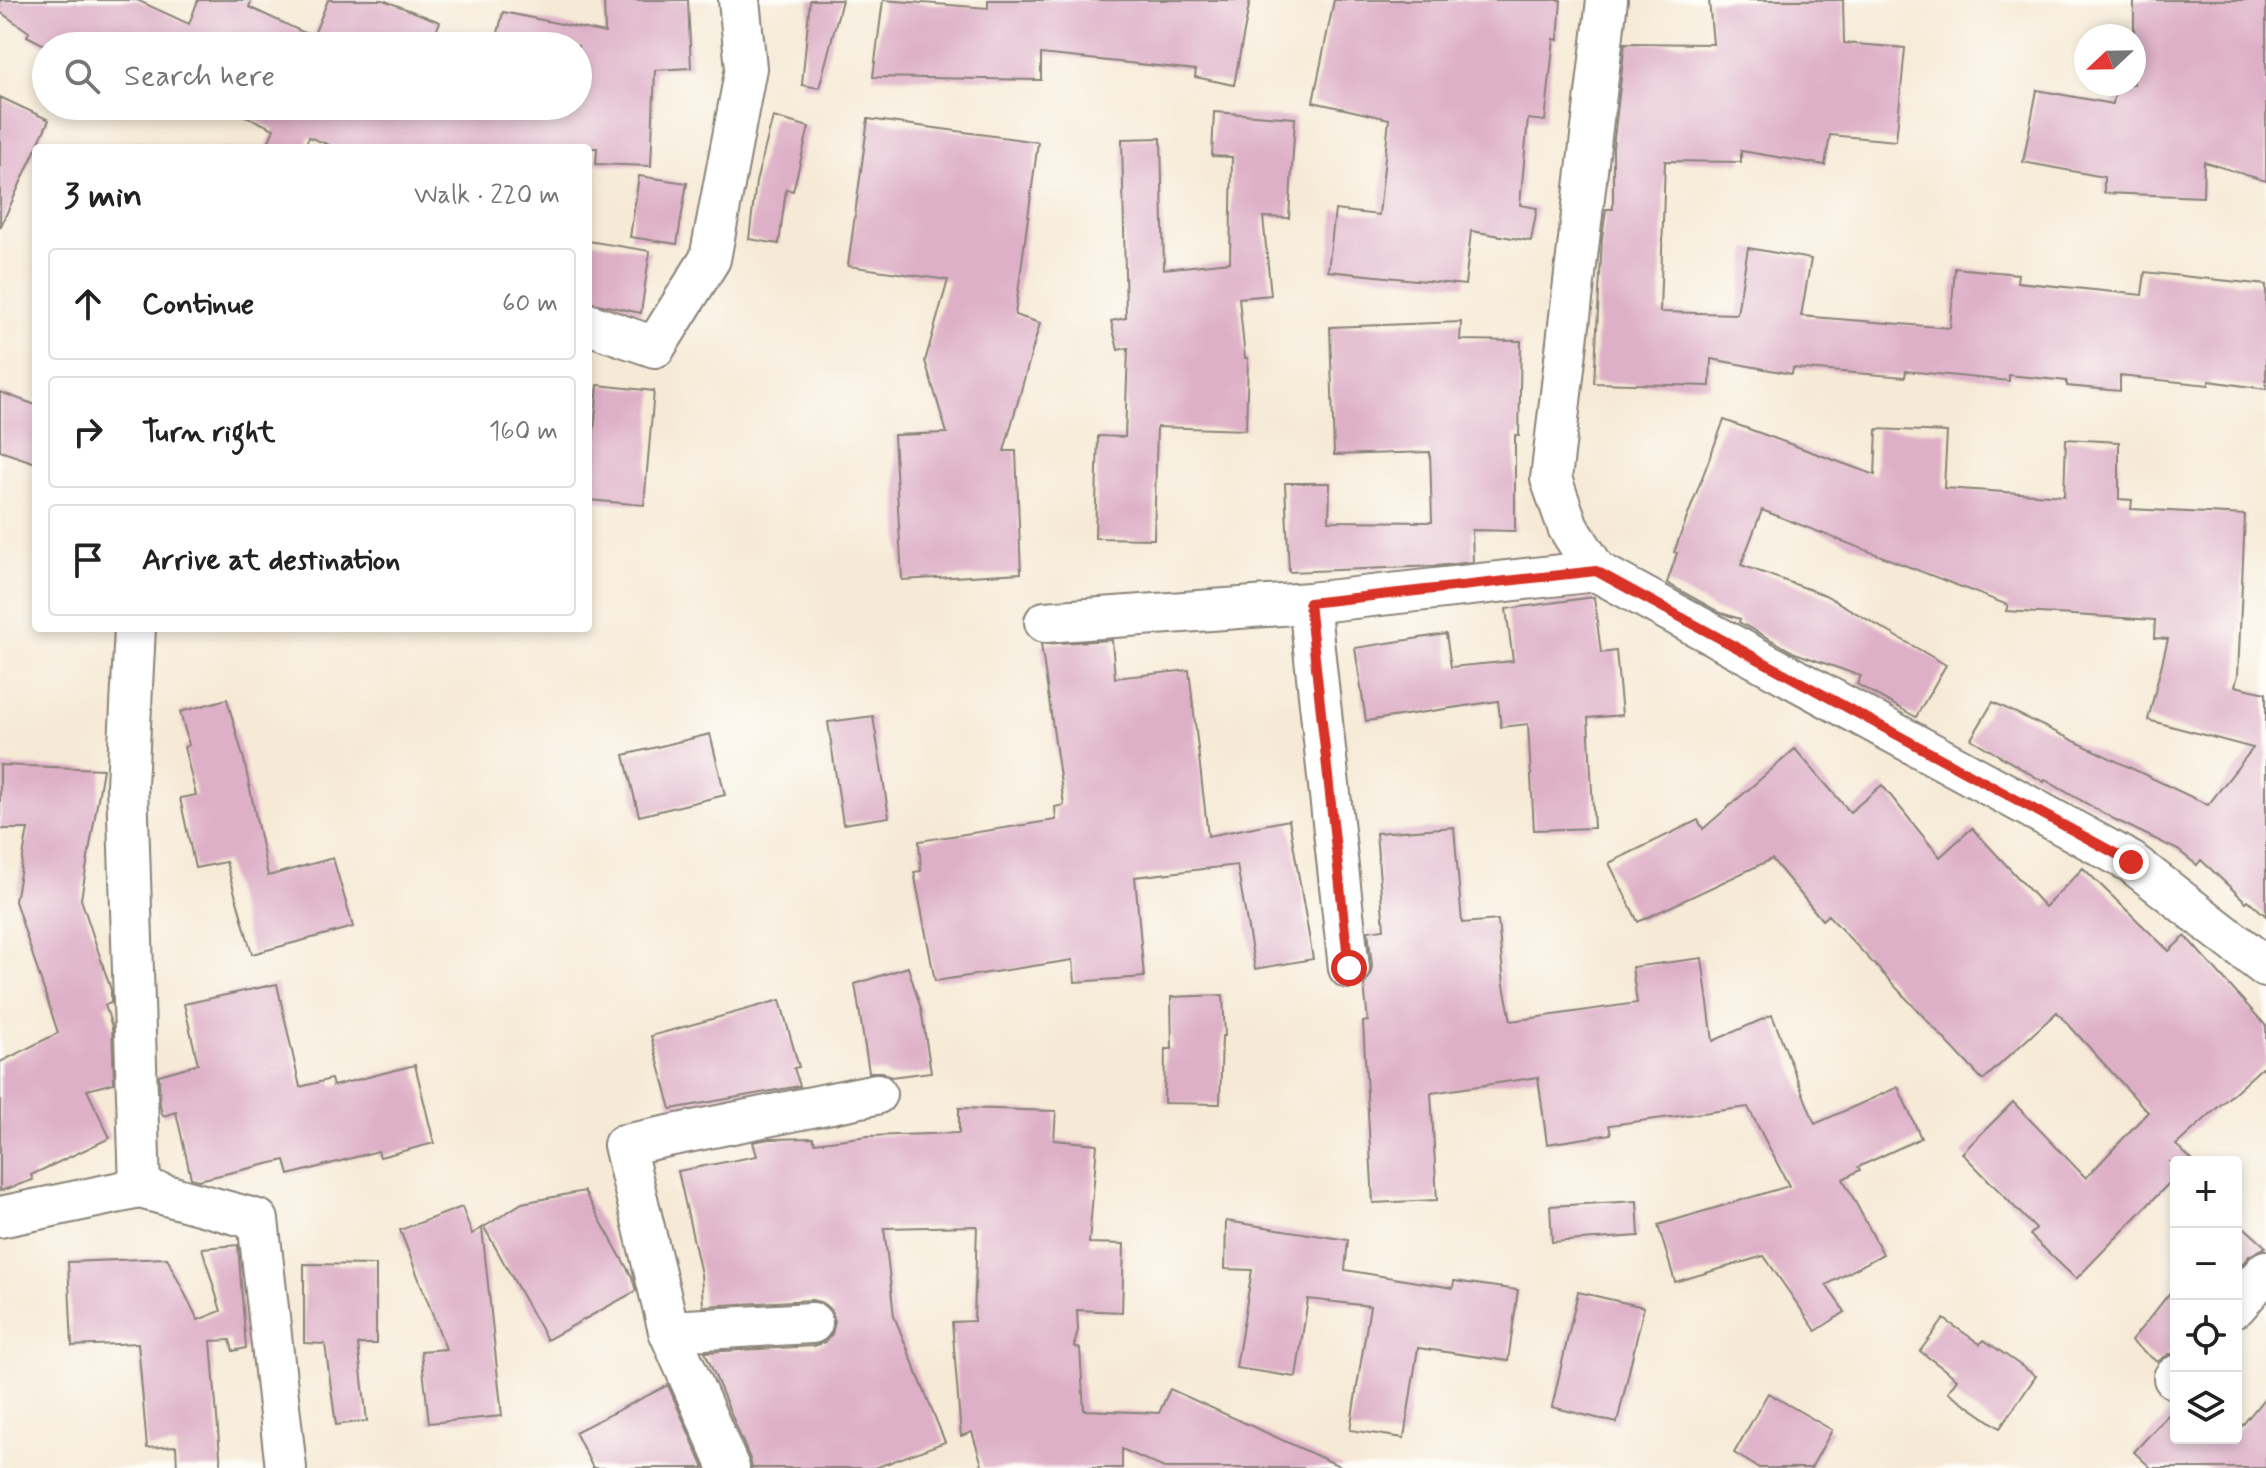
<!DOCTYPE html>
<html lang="en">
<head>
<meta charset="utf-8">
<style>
  :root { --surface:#fff; --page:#f6f6f6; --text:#222; --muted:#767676; --line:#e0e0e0 }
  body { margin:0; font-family:Mynerve,sans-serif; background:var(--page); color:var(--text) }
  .controls { position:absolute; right:24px; bottom:24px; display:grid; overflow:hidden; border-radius:8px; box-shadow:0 4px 12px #0003 }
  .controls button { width:72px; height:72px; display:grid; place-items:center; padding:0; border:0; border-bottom:2px solid var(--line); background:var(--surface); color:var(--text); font:40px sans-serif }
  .compass { position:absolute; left:2074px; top:24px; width:72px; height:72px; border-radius:50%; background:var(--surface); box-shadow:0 4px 12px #0003; rotate:248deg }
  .stop { position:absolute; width:24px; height:24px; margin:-18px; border:6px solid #d93025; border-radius:50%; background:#fff }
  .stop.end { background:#d93025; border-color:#fff; box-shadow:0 2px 8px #0008 }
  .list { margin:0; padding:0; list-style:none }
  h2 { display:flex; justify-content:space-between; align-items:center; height:104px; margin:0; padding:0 32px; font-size:34px }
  h2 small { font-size:26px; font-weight:400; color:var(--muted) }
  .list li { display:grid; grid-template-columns:52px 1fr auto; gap:24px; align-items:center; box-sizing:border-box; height:112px; margin:0 16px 16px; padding:0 16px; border:2px solid var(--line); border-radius:8px }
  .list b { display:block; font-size:30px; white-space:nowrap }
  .list em { font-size:26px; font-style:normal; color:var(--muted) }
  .icon { flex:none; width:44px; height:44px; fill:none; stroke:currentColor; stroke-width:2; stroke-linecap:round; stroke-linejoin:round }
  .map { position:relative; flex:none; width:2266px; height:1468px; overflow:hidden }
  .search { position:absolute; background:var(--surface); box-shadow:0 4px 12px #0003; left:32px; top:32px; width:560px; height:88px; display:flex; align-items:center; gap:20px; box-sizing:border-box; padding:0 28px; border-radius:44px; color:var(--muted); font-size:30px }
  .panel { position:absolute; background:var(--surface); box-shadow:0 4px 12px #0003; left:32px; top:144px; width:560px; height:488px; border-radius:8px }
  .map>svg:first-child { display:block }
  .building { fill:#deb0c7 }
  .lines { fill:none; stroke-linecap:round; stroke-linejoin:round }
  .minor-casing { stroke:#898379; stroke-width:44 }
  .minor { stroke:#fff; stroke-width:40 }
  .route { stroke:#d93025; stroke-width:10 }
</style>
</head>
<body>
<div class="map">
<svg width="2266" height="1468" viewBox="0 0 2266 1468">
  <rect width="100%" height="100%" fill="#fdfcf7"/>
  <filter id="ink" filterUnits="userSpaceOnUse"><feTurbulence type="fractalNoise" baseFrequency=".0125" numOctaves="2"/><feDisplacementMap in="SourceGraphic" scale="16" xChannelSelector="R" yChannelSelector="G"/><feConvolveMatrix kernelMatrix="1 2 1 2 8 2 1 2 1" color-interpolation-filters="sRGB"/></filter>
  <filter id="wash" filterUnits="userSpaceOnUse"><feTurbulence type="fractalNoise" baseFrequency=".006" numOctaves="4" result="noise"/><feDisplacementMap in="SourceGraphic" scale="32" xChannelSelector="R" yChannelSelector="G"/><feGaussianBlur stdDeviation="1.8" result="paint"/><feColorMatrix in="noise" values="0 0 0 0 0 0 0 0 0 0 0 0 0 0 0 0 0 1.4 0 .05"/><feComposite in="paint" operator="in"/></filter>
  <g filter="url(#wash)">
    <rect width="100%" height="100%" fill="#f6ead6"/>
    <g id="blocks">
      <path class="building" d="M0,0H137L189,24L198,0H252L249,7L313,37L328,0H383L440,22L430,46H46L27,36L29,32L0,12Z
        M604,0H688L691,68L655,70L651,166L596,164L597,148H337L309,137L304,148H266L274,129L223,106H578V46H495L503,12L605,33Z
        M810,0H842L819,88L802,85Z
        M883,0L988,8V0H1250L1234,85L1195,77L1196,70L1041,54V80L873,77Z
        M1334,0H1561L1558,40L1554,39L1545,121L1528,119L1520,205L1537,208L1531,241L1471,231L1465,285L1328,271L1335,210L1379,215L1389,119L1313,102Z
        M1709,0H1843L1844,43L1905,48L1896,141L1830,135L1825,165L1741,151V162L1665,161L1660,312L1737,314L1748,248L1811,259L1801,316L1950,328L1955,268L2018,274L2017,282L2142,295L2145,272L2266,285V389L2209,381V385L2120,376V391L2067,386V381L2009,375V381L1906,371L1905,377L1793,368L1792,374L1711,359L1710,386L1594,383L1602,238L1606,209H1613V148L1625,43L1713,44Z
        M2134,0H2266V181L2204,162L2203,197L2104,193V177L2023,162L2037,90L2113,104L2116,84H2134Z
        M0,97L49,120L0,228Z
        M1214,112L1295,118L1289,218L1263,217L1271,295L1239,298L1245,358H1248L1246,430L1157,427L1154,539L1095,538L1098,436L1125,437L1128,348L1118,350L1111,321L1126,318L1122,139L1161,138L1164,269L1230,262L1232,157L1212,156Z
        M773,117L809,127L793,191L786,189L779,244L749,239L756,182Z
        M868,119L1038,142L1015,315L1040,323L1004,451H1016L1021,573L902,580L894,435L947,433L925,361L948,280L848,266Z
        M639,176L687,183L677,244L630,237Z
        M588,241L650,251L641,313L588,302Z
        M1461,322L1460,340L1521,341L1519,436L1515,435V531L1472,530L1473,562L1437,566L1289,572L1285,483H1330L1329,521L1432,522L1430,452L1334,455L1330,327Z
        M598,385L654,391L644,505L588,500Z
        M0,392L36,405V463L0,451Z
        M1724,420L1875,475L1877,429L1947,432L1944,488L2064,496L2066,439L2119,442V499L2132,500L2131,509L2245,515L2238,675L2235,686L2266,693V916L2248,900L2246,902L2201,860L2197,865L2178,850L2114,819L2045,780L2044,782L1971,739L1993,702L2208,805L2253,748L2148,720L2168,639L2154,638L2155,620L2006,611L2008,605L1762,510L1741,565L1825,595L1946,665L1916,717L1857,684L1861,676L1795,653L1739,622L1740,619L1721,613L1667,583L1677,553L1674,552Z
        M1594,597L1601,653L1616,651L1622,715L1588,718L1594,828L1534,830L1528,724L1501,727L1498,701L1366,721L1355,648L1446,634L1451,667L1513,661L1506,609Z
        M1112,640L1115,678L1189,670L1208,836L1289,820L1313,959L1255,969L1237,865L1135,877L1144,977L1075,982L1073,960L935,981L914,872L921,871L919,841L1056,820L1055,807L1064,805L1041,644Z
        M227,699L244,760L268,876L333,858L353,927L252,954L226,862L195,868L180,798L196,795L184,747L189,745L180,712Z
        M873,716L889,817L843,824L828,722Z
        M710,734L725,795L639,816L624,755Z
        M1795,749L1850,812L1882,785L1940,857L1972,828L2045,907L2083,868L2169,951L2185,936L2266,1026V1064L2176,1145L2194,1162H2171L2176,1166V1176L2076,1279L2030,1235L2036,1229L1962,1153L2013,1102L2086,1178L2148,1112L2057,1012L1983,1080L1828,915L1822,920L1772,859L1638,922L1609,863L1698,820L1703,829Z
        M0,765L103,769L81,899L111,990V1003L105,1005L112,1027L114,1083L87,1090L110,1138L31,1175L33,1180L0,1191V1062L58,1033L15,901L28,829H0Z
        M1454,827L1462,923L1498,920L1504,985L1511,1021L1637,1003L1632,967L1702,958L1713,1041L1772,1015L1815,1124L1898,1087L1921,1138L1858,1167L1860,1170L1843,1179L1883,1254L1826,1285L1845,1312L1816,1331L1764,1256L1675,1282L1658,1225L1789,1186L1748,1107L1609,1125L1611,1134L1547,1144L1538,1077L1431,1093L1437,1200L1373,1203L1363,1022L1368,1021L1364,985L1370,976L1372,966L1368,931L1384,929L1376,833Z
        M908,967L921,1009L931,1072L891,1077L883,1072H869L855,984Z
        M277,984L300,1087L331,1079L333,1086L415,1065L434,1143L380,1157L378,1151L289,1175L285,1160L199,1180L191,1178L176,1112L163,1116L160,1106L159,1075L198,1064L184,1004Z
        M1223,995L1225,1036H1222L1220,1104L1164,1103L1165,1049H1172L1171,997Z
        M780,1000L799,1067L794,1068L800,1086L671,1109L651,1036Z
        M959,1108L1056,1111L1054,1140L1097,1144L1089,1243L1124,1244L1122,1312L1077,1310L1078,1330L1074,1346L1080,1349L1084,1410L1159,1413L1170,1389L1344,1468H1164L1122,1449V1468H983L972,1432L961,1436L952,1322L974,1321L977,1226L884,1228L894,1316L945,1442L875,1468H752L750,1459L705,1352L814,1346L825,1342L832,1334L835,1321L831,1310L823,1303L812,1300L703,1306L701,1274L678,1171L757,1156L753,1142L769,1139L813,1138L815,1143L868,1136L959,1133Z
        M584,1191L632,1277L636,1291L547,1340L484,1227L522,1203Z
        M1637,1201L1639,1236L1552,1242L1550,1206Z
        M462,1207L472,1234L482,1228L502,1416L429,1423L421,1351L446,1349L400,1230Z
        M2236,1220L2266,1247L2249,1256L2236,1271Z
        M1226,1221L1348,1240L1345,1270L1453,1288L1454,1281L1518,1290L1508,1361L1418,1348L1404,1438L1350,1430L1370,1306L1308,1299L1296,1377L1236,1368L1252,1270L1225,1269Z
        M238,1245L246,1348L233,1351L230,1340L211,1341L221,1468H177L176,1446L147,1448L138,1343L72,1346L68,1262L167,1258L198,1320L221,1311L202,1248Z
        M304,1264L376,1265V1344H358L367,1421L336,1425L325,1344L304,1343Z
        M2176,1285V1354H2169L2157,1362L2131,1341Z
        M1578,1292L1644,1307L1617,1423L1552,1407Z
        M1944,1319L1980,1344L1984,1340L2036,1376L2000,1428L1948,1392L1957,1379L1920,1351Z
        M668,1385L704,1468H593L575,1432Z
        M1768,1393L1832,1430L1811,1468H1759L1734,1453Z
        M2266,1396V1468H2151L2134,1452L2176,1406V1438H2236V1433Z"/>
    </g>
  </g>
  <g filter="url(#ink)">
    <use href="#blocks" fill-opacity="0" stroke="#898379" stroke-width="2"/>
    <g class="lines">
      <defs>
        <path id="minor" d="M1607,0L1551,479L1568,527L1596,571L2131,862L2266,967
          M588,324L655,347L710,259L746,68L739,0
          M1309,603L1349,968
          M1045,622L1309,603L1596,571
          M135,628L127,785L140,1188
          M0,1217L140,1188L258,1220L286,1468
          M2236,1306L2266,1271
          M669,1331L812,1323
          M2174,1378L2176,1376
          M729,1468L669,1331L624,1145L876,1094"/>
      </defs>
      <use href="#minor" class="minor-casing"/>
      <use href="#minor" class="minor"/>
    </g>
  </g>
  <g class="lines" filter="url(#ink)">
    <path class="route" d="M1349,968L1309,603L1596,571L2131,862"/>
  </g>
</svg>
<div class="controls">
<button>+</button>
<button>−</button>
<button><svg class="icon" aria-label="locate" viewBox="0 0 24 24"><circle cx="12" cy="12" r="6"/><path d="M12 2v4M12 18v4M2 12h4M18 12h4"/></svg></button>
<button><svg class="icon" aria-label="layers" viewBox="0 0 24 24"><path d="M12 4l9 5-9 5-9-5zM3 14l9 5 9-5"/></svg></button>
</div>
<svg class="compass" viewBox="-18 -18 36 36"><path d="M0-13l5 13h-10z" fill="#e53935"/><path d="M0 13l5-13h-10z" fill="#767676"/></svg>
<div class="stop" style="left:1349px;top:968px"></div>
<div class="stop end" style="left:2131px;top:862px"></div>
<div class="search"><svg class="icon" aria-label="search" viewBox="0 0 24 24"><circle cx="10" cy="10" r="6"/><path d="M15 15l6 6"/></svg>Search here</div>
<section class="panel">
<h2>3 min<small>Walk · 220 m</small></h2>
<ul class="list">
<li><svg class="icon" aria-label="ahead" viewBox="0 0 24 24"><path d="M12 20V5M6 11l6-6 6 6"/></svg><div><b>Continue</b></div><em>60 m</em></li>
<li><svg class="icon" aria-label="right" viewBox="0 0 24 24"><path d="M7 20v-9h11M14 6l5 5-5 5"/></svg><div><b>Turn right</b></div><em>160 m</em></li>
<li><svg class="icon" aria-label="arrive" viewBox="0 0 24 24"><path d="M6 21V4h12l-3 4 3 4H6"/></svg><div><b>Arrive at destination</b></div></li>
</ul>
</section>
</div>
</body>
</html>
